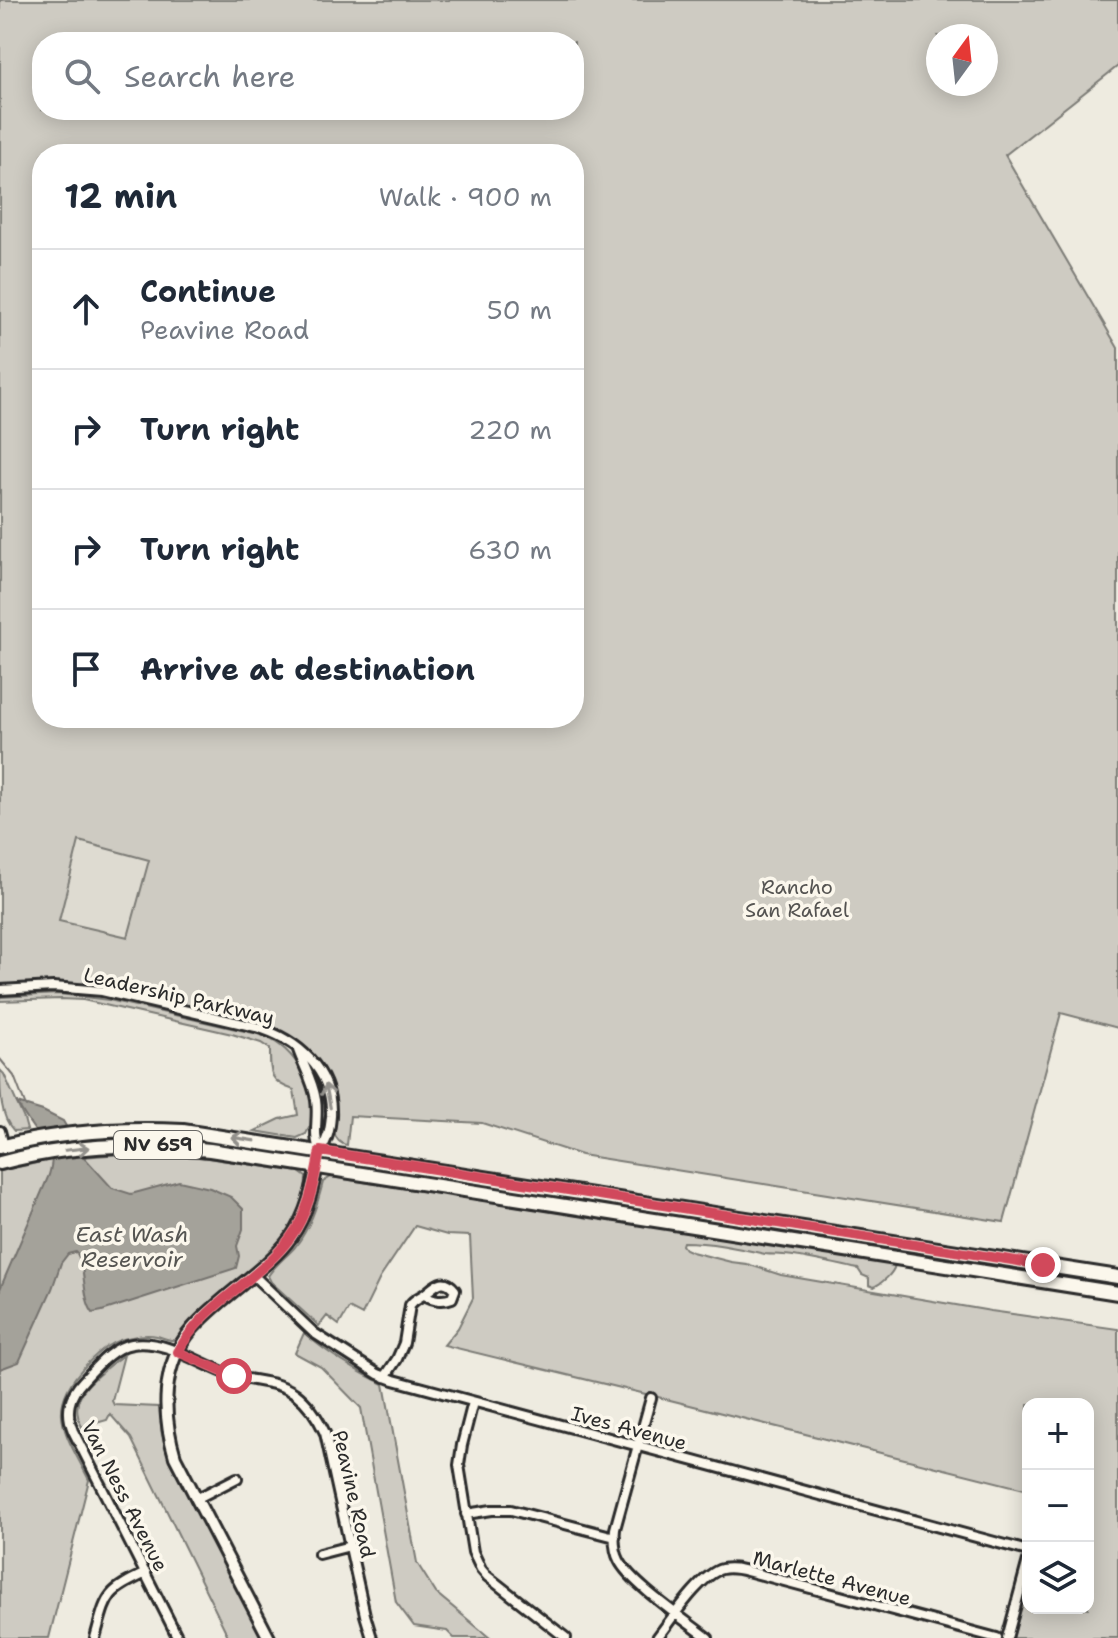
<!DOCTYPE html>
<html lang="en">
<head>
<meta charset="utf-8">
<style>
  :root { --surface:#fff; --page:#f6f6f7; --text:#1f2937; --muted:#747a83; --line:#e0e1e3 }
  body { margin:0; font-family:"Shantell Sans",sans-serif; background:var(--page); color:var(--text) }
  .controls { position:absolute; right:24px; bottom:24px; display:grid; overflow:hidden; border-radius:16px; box-shadow:0 4px 20px #0003 }
  .controls button { width:72px; height:72px; display:grid; place-items:center; padding:0; border:0; border-bottom:2px solid var(--line); background:var(--surface); color:var(--text); font:40px sans-serif }
  .compass { position:absolute; left:926px; top:24px; width:72px; height:72px; border-radius:50%; background:var(--surface); box-shadow:0 4px 20px #0003; rotate:15deg }
  .stop { position:absolute; width:24px; height:24px; margin:-18px; border:6px solid #d1495b; border-radius:50%; background:#fff }
  .stop.end { background:#d1495b; border-color:#fff; box-shadow:0 2px 8px #0008 }
  .list { margin:0; padding:0; list-style:none }
  h2 { display:flex; justify-content:space-between; align-items:center; height:104px; margin:0; padding:0 32px; font-size:34px }
  h2 small { font-size:26px; font-weight:400; color:var(--muted) }
  .list li { display:grid; grid-template-columns:52px 1fr auto; gap:24px; align-items:center; box-sizing:border-box; height:120px; padding:0 32px; border-top:2px solid var(--line) }
  .list b { display:block; font-size:30px; white-space:nowrap }
  .list p { margin:0; font-size:26px; white-space:nowrap; color:var(--muted) }
  .list em { font-size:26px; font-style:normal; color:var(--muted) }
  .icon { flex:none; width:44px; height:44px; fill:none; stroke:currentColor; stroke-width:2; stroke-linecap:round; stroke-linejoin:round }
  .map { position:relative; flex:none; width:1118px; height:1638px; overflow:hidden }
  .search { position:absolute; background:var(--surface); box-shadow:0 4px 20px #0003; left:32px; top:32px; width:552px; height:88px; display:flex; align-items:center; gap:20px; box-sizing:border-box; padding:0 28px; border-radius:32px; color:var(--muted); font-size:30px }
  .panel { position:absolute; background:var(--surface); box-shadow:0 4px 20px #0003; left:32px; top:144px; width:552px; height:584px; border-radius:32px }
  .map>svg:first-child { display:block }
  .built { fill:#dedbd1 }
  .green { fill:#cecbc2; stroke:#7c7b76; stroke-width:2; fill-rule:evenodd }
  .water { fill:#a4a29a; stroke:#74726e; stroke-width:2 }
  .lines { fill:none; stroke-linecap:round; stroke-linejoin:round }
  .stream { stroke:#74726e; stroke-width:2 }
  .minor-casing { stroke:#2b2b2b; stroke-width:14 }
  .tertiary-casing { stroke:#2b2b2b; stroke-width:16 }
  .primary-casing { stroke:#2b2b2b; stroke-width:18 }
  .minor { stroke:#fbf7ec; stroke-width:8 }
  .tertiary { stroke:#fbf7ec; stroke-width:10 }
  .primary { stroke:#fbf7ec; stroke-width:12 }
  .oneway { stroke:#93918c }
  .route { stroke:#d1495b; stroke-width:10 }
  .labels { text-anchor:middle; stroke-width:7; stroke-linejoin:round; paint-order:stroke }
  .shield { fill:#fbf7ec; stroke:#696865; stroke-width:2 }
  .shield-label { font-size:18px; font-weight:bold; fill:#2b2b2b }
  .park-label { font-size:20px; fill:#545351; stroke:#fbf7ec }
  .street-label { font-size:20px; fill:#2b2b2b; stroke:#fbf7ec }
  .water-label { font-size:22px; font-style:italic; fill:#555552; stroke:#fbf7ec }
</style>
</head>
<body>
<div class="map">
<svg width="1118" height="1638" viewBox="0 0 1118 1638">
  <rect width="100%" height="100%" fill="#eeebe0"/>
  <filter id="ink" filterUnits="userSpaceOnUse"><feTurbulence type="fractalNoise" baseFrequency=".0125" numOctaves="2"/><feDisplacementMap in="SourceGraphic" scale="16" xChannelSelector="R" yChannelSelector="G"/><feConvolveMatrix kernelMatrix="1 2 1 2 8 2 1 2 1" color-interpolation-filters="sRGB"/></filter>
  <g filter="url(#ink)">
    <path class="built" d="M79,841L149,860L128,937L58,921Z"/>
    <path class="green" d="M0,0H1118V66L1005,155L1118,348V1028L1061,1013L1004,1222L581,1155L482,1123L350,1116L347,1145C339,1144 336,1139 334,1132L331,1131L333,1115L313,1058L303,1046L291,1037L266,1024L93,985L54,982L0,985ZM938,36H986V84H938ZM42,42H574V110H42ZM42,154H574V718H42ZM79,841L149,860L128,937L59,921Z
      M59,994L109,1000L262,1035C300,1051 316,1089 311,1128H309L306,1134L297,1138L255,1131L280,1119L298,1115L294,1090C269,1082 270,1073 270,1049L261,1043L232,1034L83,1000L61,999L0,1001V997Z
      M0,1070L4,1074L24,1119L27,1130L14,1131C0,1117 0,1091 0,1070Z
      M134,1153L201,1157L299,1172L306,1177C306,1197 297,1218 285,1234C263,1263 231,1284 205,1310C198,1317 183,1339 175,1340C169,1341 162,1337 157,1336C149,1334 140,1335 132,1337C112,1340 100,1350 86,1365C43,1409 66,1434 89,1480L49,1638H0V1171L55,1159Z
      M331,1177L895,1265C893,1274 882,1283 874,1287L869,1285V1278L862,1275L858,1269L853,1268C831,1263 807,1257 784,1255C778,1254 772,1255 765,1254C738,1248 710,1242 683,1242L682,1245L685,1249L692,1252L731,1262L747,1264L781,1275L991,1311L1118,1329V1638H1013L1028,1582V1608H1088V1404H1028V1490L658,1397L444,1345L458,1328L473,1298L470,1236L447,1235L415,1226L380,1278L362,1315L349,1308L339,1325L327,1316L319,1326L271,1282L268,1276C275,1265 286,1257 295,1247C310,1228 317,1206 323,1182Z
      M304,1333C326,1352 357,1372 384,1384L417,1563L436,1593L490,1638H454L447,1631L414,1626L396,1602L361,1408L321,1367L295,1353Z
      M124,1355L112,1401L114,1405L159,1407L162,1435L169,1460L263,1638H229L131,1438L110,1414L107,1420L82,1427C69,1401 84,1387 103,1371C110,1365 116,1359 124,1355Z"/>
    <path class="water" d="M17,1103L43,1111L63,1121L83,1156L112,1188L131,1194L179,1181L210,1188L231,1197L243,1209V1229L237,1246L239,1256L236,1268L102,1311L93,1313C81,1296 87,1268 76,1252L68,1254L61,1263L52,1289L19,1362L0,1369V1289L49,1175C56,1150 50,1150 36,1132C29,1123 23,1113 17,1103Z"/>
    <g class="lines">
      <path class="stream" d="M0,1059L14,1076L26,1107"/>
      <defs>
        <path id="minor" d="M0,990L53,987L102,991L256,1027C297,1039 333,1070 331,1116C330,1129 328,1140 320,1151
          M298,1050C304,1067 313,1081 316,1100C319,1118 312,1135 320,1151
          M0,1131L4,1146
          M253,1275L314,1333L378,1374L394,1380L1028,1551
          M385,1377L397,1359L404,1343L410,1305C415,1298 420,1298 426,1293C437,1284 444,1276 455,1290L452,1298C442,1302 434,1300 424,1295
          M651,1398L615,1529C614,1539 614,1550 619,1560C630,1583 685,1620 708,1638
          M473,1402L462,1445L459,1465L473,1552L481,1569L487,1576L566,1638
          M196,1499L237,1478
          M466,1514L492,1510H511L615,1537
          M319,1554L350,1546
          M95,1638C107,1595 105,1592 146,1573
          M178,1638L73,1431C65,1411 69,1396 83,1381C96,1367 112,1347 132,1344C166,1339 199,1364 231,1375C252,1382 277,1380 296,1394C309,1404 318,1418 325,1433L365,1615L372,1638
          M657,1638C671,1620 701,1574 722,1569C731,1567 739,1569 747,1571L997,1638
          M1007,1638L1028,1560"/>
        <path id="tertiary" d="M269,1638L175,1457C162,1414 161,1365 192,1329C207,1312 225,1298 242,1284C259,1270 278,1255 291,1237C309,1212 314,1181 320,1151"/>
        <path id="primary" d="M0,1147C60,1132 121,1128 183,1131L1118,1277
          M0,1163C69,1144 139,1142 210,1150L1118,1293"/>
      </defs>
      <use href="#minor" class="minor-casing"/>
      <use href="#tertiary" class="tertiary-casing"/>
      <use href="#primary" class="primary-casing"/>
      <use href="#minor" class="minor"/>
      <use href="#tertiary" class="tertiary"/>
      <use href="#primary" class="primary"/>
    </g>
    <defs><path id="oneway-shaft" d="M-6 0H5M1.5-3L5.5 0L1.5 3" fill="none" stroke-width="1.6" stroke-linecap="round" stroke-linejoin="round" transform="scale(2)"/></defs>
    <g class="oneway">
      <use href="#oneway-shaft" transform="translate(328 1096) rotate(-101)"/>
      <use href="#oneway-shaft" transform="translate(243 1139) rotate(-171)"/>
      <use href="#oneway-shaft" transform="translate(77 1149) rotate(-6)"/>
    </g>
  </g>
  <g class="lines" filter="url(#ink)">
    <path class="route" d="M234,1376L178,1352C203,1303 258,1282 290,1238C309,1213 314,1182 320,1151L1043,1265"/>
  </g>
  <g class="labels">
    <rect class="shield" x="114" y="1131" width="88" height="28" rx="6"/>
    <g class="shield-label">
      <text x="158" y="1151">NV 659</text>
    </g>
    <g class="park-label">
      <text x="797" y="894">Rancho<tspan x="797" dy="23">San Rafael</tspan></text>
    </g>
    <g class="street-label">
      <text transform="translate(179 996) rotate(13)" y="7">Leadership Parkway</text>
      <text transform="translate(629 1428) rotate(15)" y="7">Ives Avenue</text>
      <text transform="translate(354 1494) rotate(77)" y="7">Peavine Road</text>
      <text transform="translate(125 1496) rotate(63)" y="7">Van Ness Avenue</text>
      <text transform="translate(832 1578) rotate(15)" y="7">Marlette Avenue</text>
    </g>
    <g class="water-label">
      <text x="132" y="1242">East Wash<tspan x="132" dy="25">Reservoir</tspan></text>
    </g>
  </g>
</svg>
<div class="controls">
<button>+</button>
<button>−</button>
<button><svg class="icon" aria-label="layers" viewBox="0 0 24 24"><path d="M12 4l9 5-9 5-9-5zM3 14l9 5 9-5"/></svg></button>
</div>
<svg class="compass" viewBox="-18 -18 36 36"><path d="M0-13l5 13h-10z" fill="#e53935"/><path d="M0 13l5-13h-10z" fill="#747a83"/></svg>
<div class="stop" style="left:234px;top:1376px"></div>
<div class="stop end" style="left:1043px;top:1265px"></div>
<div class="search"><svg class="icon" aria-label="search" viewBox="0 0 24 24"><circle cx="10" cy="10" r="6"/><path d="M15 15l6 6"/></svg>Search here</div>
<section class="panel">
<h2>12 min<small>Walk · 900 m</small></h2>
<ul class="list">
<li><svg class="icon" aria-label="ahead" viewBox="0 0 24 24"><path d="M12 20V5M6 11l6-6 6 6"/></svg><div><b>Continue</b><p>Peavine Road</p></div><em>50 m</em></li>
<li><svg class="icon" aria-label="right" viewBox="0 0 24 24"><path d="M7 20v-9h11M14 6l5 5-5 5"/></svg><div><b>Turn right</b></div><em>220 m</em></li>
<li><svg class="icon" aria-label="right" viewBox="0 0 24 24"><path d="M7 20v-9h11M14 6l5 5-5 5"/></svg><div><b>Turn right</b></div><em>630 m</em></li>
<li><svg class="icon" aria-label="arrive" viewBox="0 0 24 24"><path d="M6 21V4h12l-3 4 3 4H6"/></svg><div><b>Arrive at destination</b></div></li>
</ul>
</section>
</div>
</body>
</html>
